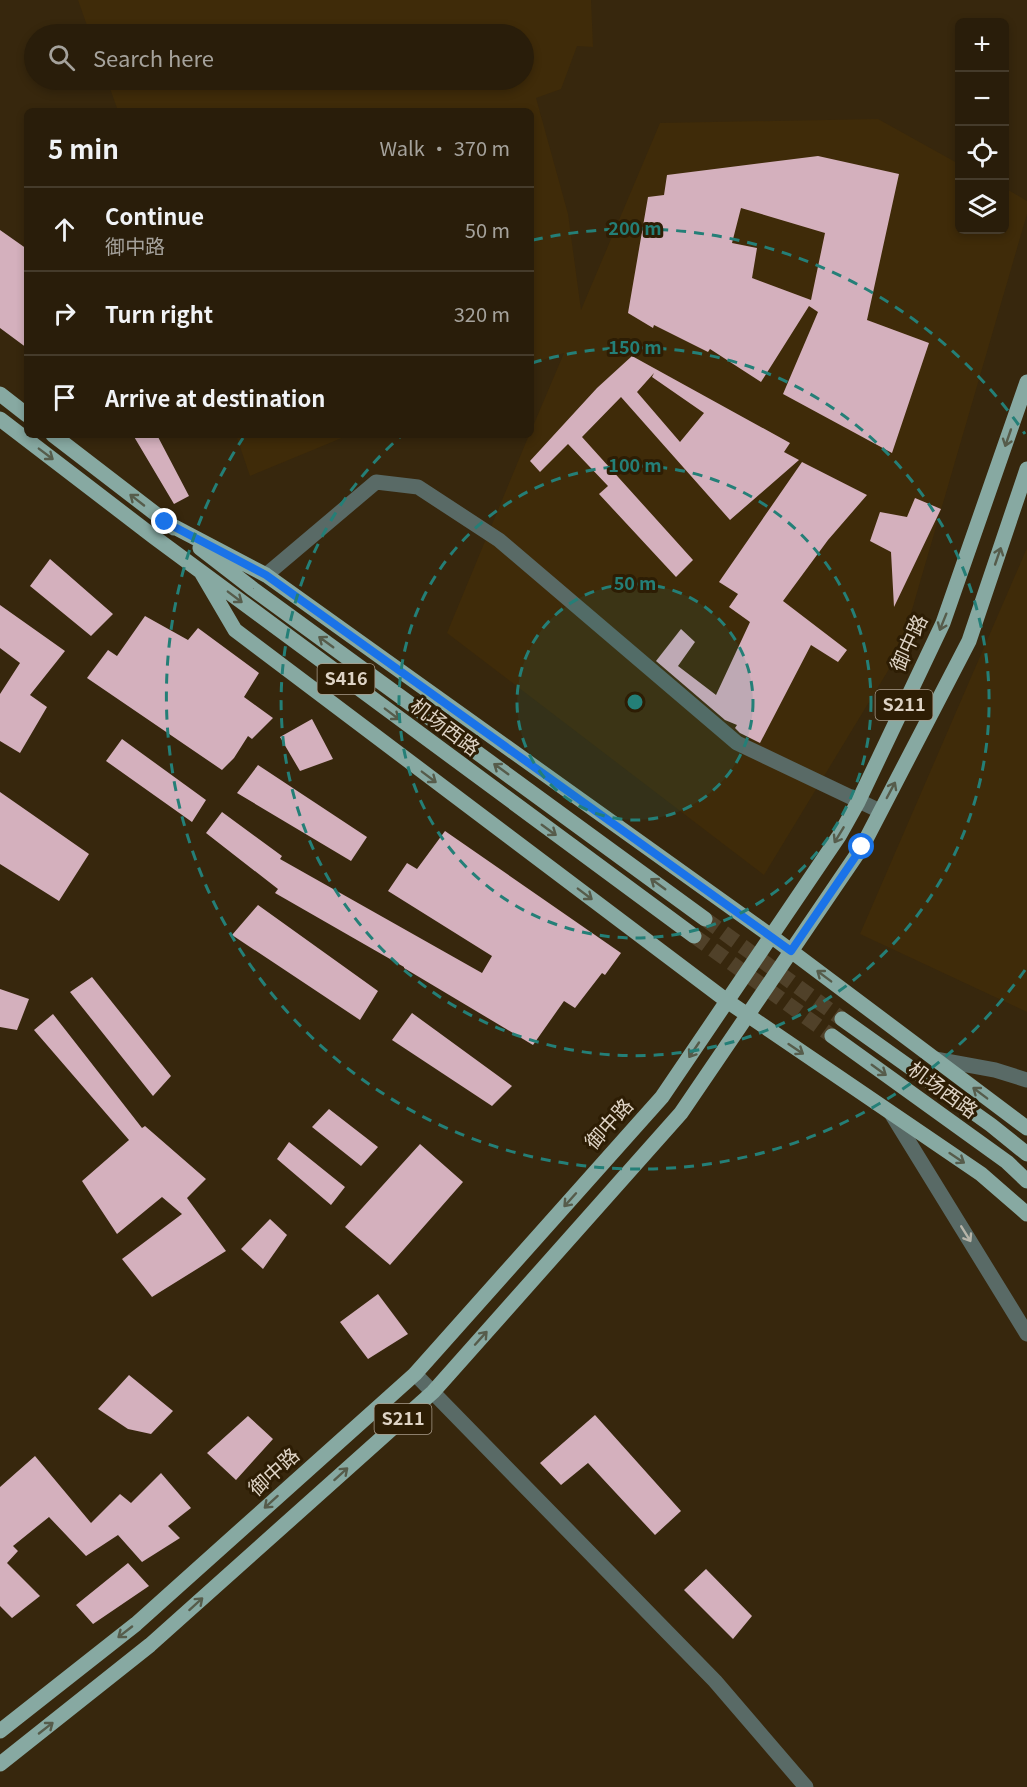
<!DOCTYPE html>
<html lang="en">
<head>
<meta charset="utf-8">
<style>
  :root { --surface:#291d0a; --page:#352a18; --text:#f1f3f6; --muted:#a5a29c; --line:#453b2b }
  body { margin:0; font-family:Georgia,"Noto Sans SC",serif; background:var(--page); color:var(--text) }
  .controls { position:absolute; right:18px; top:18px; display:grid; overflow:hidden; border-radius:9px; box-shadow:0 3px 9px #0003 }
  .controls button { width:54px; height:54px; display:grid; place-items:center; padding:0; border:0; border-bottom:2px solid var(--line); background:var(--surface); color:var(--text); font:30px sans-serif }
  .stop { position:absolute; width:18px; height:18px; margin:-14px; border:4px solid #1a73e8; border-radius:50%; background:#fff }
  .stop.end { background:#1a73e8; border-color:#fff; box-shadow:0 2px 6px #0008 }
  .list { margin:0; padding:0; list-style:none }
  h2 { display:flex; justify-content:space-between; align-items:center; height:78px; margin:0; padding:0 24px; font-size:26px }
  h2 small { font-size:20px; font-weight:400; color:var(--muted) }
  .list li { display:grid; grid-template-columns:39px 1fr auto; gap:18px; align-items:center; box-sizing:border-box; height:84px; padding:0 24px; border-top:2px solid var(--line) }
  .list b { display:block; font-size:22px; white-space:nowrap }
  .list p { margin:0; font-size:20px; white-space:nowrap; color:var(--muted) }
  .list em { font-size:20px; font-style:normal; color:var(--muted) }
  .icon { flex:none; width:33px; height:33px; fill:none; stroke:currentColor; stroke-width:2; stroke-linecap:round; stroke-linejoin:round }
  .map { position:relative; flex:none; width:1027px; height:1787px; overflow:hidden }
  .search { position:absolute; background:var(--surface); box-shadow:0 3px 9px #0003; left:24px; top:24px; width:510px; height:66px; display:flex; align-items:center; gap:15px; box-sizing:border-box; padding:0 21px; border-radius:33px; color:var(--muted); font-size:22px }
  .panel { position:absolute; background:var(--surface); box-shadow:0 3px 9px #0003; left:24px; top:108px; width:510px; height:330px; border-radius:9px }
  .map>svg:first-child { display:block }
  .built { fill:#3f2b09 }
  .building { fill:#d4b0bd; fill-rule:evenodd }
  .lines { fill:none; stroke-linecap:round; stroke-linejoin:round }
  .major-tunnel { stroke:#504129; stroke-width:15; stroke-dasharray:15 8; stroke-linecap:butt }
  .minor { stroke:#596a66; stroke-width:15 }
  .major { stroke:#87a9a2; stroke-width:15 }
  .oneway { stroke:#565c4b }
  .oneway2 { stroke:#b6b4a8 }
  .route { stroke:#1a73e8; stroke-width:8 }
  .ring { fill:none; stroke:#247f77; stroke-width:3; stroke-dasharray:10 8 }
  .labels { text-anchor:middle; stroke-width:6; stroke-linejoin:round; paint-order:stroke }
  .shield { fill:#2d1d04; stroke:#a99c8b; stroke-width:1.5 }
  .shield-label { font-size:18px; font-weight:bold; fill:#ded3c5 }
  .street-label { font-size:20px; fill:#ded3c5; stroke:#2d1d04 }
  .centre { fill:#247f77; stroke:#2d1d04; stroke-width:3 }
  .ring-label { font-size:18px; text-anchor:middle; font-weight:bold; fill:#247f77; stroke:#2d1d04; stroke-width:6; stroke-linejoin:round; paint-order:stroke }
</style>
</head>
<body>
<div class="map">
<svg width="1027" height="1787" viewBox="0 0 1027 1787">
  <rect width="100%" height="100%" fill="#37270d"/>
  <path class="built" d="M78,0H591L593,47L577,46L561,89L536,98L568,214L581,310L660,123L878,119L959,164L960,230H1004L1005,188L1027,201V214L900,651L764,875L447,633L529,435H531V431L564,353L531,364V111H118L107,80H524V34H90Z
    M236,435H349L250,476Z
    M1027,548V1012L860,934Z"/>
  <path class="building" d="M818,156L899,174L867,320L929,343L892,453L783,394L818,312L809,306L761,382L710,349L708,352L654,325L653,328L628,313L648,197L664,195L667,175ZM741,208L825,233L811,300L752,278L757,248L732,243Z
    M0,230L27,249V348L0,328Z
    M632,356L790,443L784,452L799,460L730,520L621,397L582,437L693,560L676,577L599,494L608,486L568,444L540,472L530,461L597,388ZM654,373L652,377L704,413L680,442L637,392Z
    M133,435H157L189,496L174,504Z
    M802,462L867,495L828,540L783,601L847,650L838,662L811,645L760,743L740,733L735,728L737,725L725,720L656,661L681,629L695,642L678,666L716,695L750,622L729,607L738,594L719,582Z
    M915,498L941,509L894,607L891,552L870,541L880,512L907,517Z
    M50,559L113,614L91,636L30,586Z
    M0,605L65,651L30,695L47,707L20,753L0,741V694L20,663L0,648Z
    M145,616L188,640L198,628L259,673L244,697L273,718L252,739L248,736L234,758L222,770L87,678L108,650L117,656Z
    M312,719L333,759L300,771L280,737Z
    M122,739L206,800L192,822L106,761Z
    M258,765L367,837L351,861L237,793Z
    M0,792L89,854L59,901L0,864Z
    M222,812L282,856L280,859L482,973L492,956L388,891L407,863L417,869L445,831L621,953L605,975L602,973L575,1008L564,1001L533,1045L404,968V967L275,893L278,889L206,833Z
    M258,905L378,991L360,1020L232,935Z
    M92,977L171,1076L153,1096L70,992Z
    M0,989L29,999L17,1030L0,1027Z
    M412,1013L512,1086L492,1106L392,1040Z
    M53,1014L142,1128L145,1126L206,1179L187,1198L226,1251L152,1297L122,1259L182,1214L162,1197L117,1234L82,1181L129,1140L34,1030Z
    M329,1109L378,1147L361,1166L312,1127Z
    M289,1142L345,1187L331,1205L277,1159Z
    M420,1144L463,1182L390,1265L345,1227Z
    M270,1219L287,1235L263,1269L241,1249Z
    M378,1294L408,1334L368,1359L340,1322Z
    M129,1375L173,1411L151,1434L128,1429L98,1409Z
    M595,1415L681,1511L655,1535L588,1463L561,1485L540,1463Z
    M248,1416L273,1439L236,1480L207,1453Z
    M35,1456L91,1523L120,1494L131,1503L161,1473L191,1508L168,1526L180,1538L142,1562L118,1535L86,1556L49,1517L13,1546L18,1551L7,1563L40,1596L12,1618L0,1606V1487Z
    M128,1563L149,1586L93,1624L76,1605Z
    M706,1569L752,1616L733,1639L684,1590Z"/>
  <g class="lines">
    <path class="major-tunnel" d="M705,919L842,1019
      M694,936L832,1036"/>
    <path class="minor" d="M266,575L376,482L418,487L499,540L737,743L880,811
      M935,1059L995,1070L1027,1080
      M891,1113L1027,1334
      M415,1374L715,1681L806,1787"/>
    <path class="major" d="M0,394L27,415
      M0,419L154,537L694,936
      M53,435L174,528
      M165,522L266,575L771,936L1027,1128
      M200,548L253,589L705,919
      M201,572L235,630L727,1001L981,1174L1027,1214
      M842,1019L991,1125L1027,1154
      M832,1036L1007,1162L1027,1181
      M0,1731L136,1624L415,1374L662,1097L839,836L858,802L943,623L1027,382
      M0,1764L150,1645L433,1392L681,1113L862,847L969,641L1027,469"/>
  </g>
  <defs><path id="oneway-shaft" d="M-6 0H5M1.5-3L5.5 0L1.5 3" fill="none" stroke-width="1.6" stroke-linecap="round" stroke-linejoin="round" transform="scale(1.5)"/></defs>
  <g class="oneway">
    <use href="#oneway-shaft" transform="translate(1008 438) rotate(109)"/>
    <use href="#oneway-shaft" transform="translate(46 454) rotate(37)"/>
    <use href="#oneway-shaft" transform="translate(137 500) rotate(-142)"/>
    <use href="#oneway-shaft" transform="translate(998 556) rotate(-71)"/>
    <use href="#oneway-shaft" transform="translate(235 597) rotate(37)"/>
    <use href="#oneway-shaft" transform="translate(943 622) rotate(112)"/>
    <use href="#oneway-shaft" transform="translate(326 642) rotate(-144)"/>
    <use href="#oneway-shaft" transform="translate(392 714) rotate(37)"/>
    <use href="#oneway-shaft" transform="translate(501 769) rotate(-144)"/>
    <use href="#oneway-shaft" transform="translate(429 777) rotate(37)"/>
    <use href="#oneway-shaft" transform="translate(891 790) rotate(-62)"/>
    <use href="#oneway-shaft" transform="translate(549 830) rotate(36)"/>
    <use href="#oneway-shaft" transform="translate(839 835) rotate(121)"/>
    <use href="#oneway-shaft" transform="translate(658 884) rotate(-144)"/>
    <use href="#oneway-shaft" transform="translate(585 894) rotate(37)"/>
    <use href="#oneway-shaft" transform="translate(824 976) rotate(-143)"/>
    <use href="#oneway-shaft" transform="translate(796 1049) rotate(34)"/>
    <use href="#oneway-shaft" transform="translate(694 1050) rotate(124)"/>
    <use href="#oneway-shaft" transform="translate(879 1070) rotate(36)"/>
    <use href="#oneway-shaft" transform="translate(980 1093) rotate(-143)"/>
    <use href="#oneway-shaft" transform="translate(957 1158) rotate(34)"/>
    <use href="#oneway-shaft" transform="translate(570 1200) rotate(132)"/>
    <use href="#oneway-shaft" transform="translate(481 1338) rotate(-48)"/>
    <use href="#oneway-shaft" transform="translate(341 1474) rotate(-42)"/>
    <use href="#oneway-shaft" transform="translate(271 1502) rotate(138)"/>
    <use href="#oneway-shaft" transform="translate(196 1604) rotate(-42)"/>
    <use href="#oneway-shaft" transform="translate(125 1632) rotate(142)"/>
    <use href="#oneway-shaft" transform="translate(46 1728) rotate(-38)"/>
  </g>
  <use class="oneway2" href="#oneway-shaft" transform="translate(966 1234) rotate(58)"/>
  <g class="lines">
    <path class="route" d="M165,522L266,575L791,951L862,847"/>
  </g>
  <circle cx="635" cy="702" r="118" fill="#247f77" fill-opacity=".12"/>
  <g class="ring">
    <circle cx="635" cy="702" r="118"/>
    <circle cx="635" cy="702" r="236"/>
    <path d="M532 363A354 354 0 1 1 400 437"/>
    <path d="M1025 970A473 473 0 0 1 243 438M533 240A473 473 0 0 1 1025 434"/>
  </g>
  <g class="labels">
    <g class="shield">
      <rect x="317.5" y="664" width="57" height="30" rx="4.5"/>
      <rect x="875.5" y="690" width="57" height="30" rx="4.5"/>
      <rect x="374.5" y="1404" width="57" height="30" rx="4.5"/>
    </g>
    <g class="shield-label">
      <text x="346" y="685">S416</text>
      <text x="904" y="711">S211</text>
      <text x="403" y="1425">S211</text>
    </g>
    <g class="street-label">
      <text transform="translate(909 643) rotate(-65)" y="7">御中路</text>
      <text transform="translate(445 727) rotate(37)" y="7">机场西路</text>
      <text transform="translate(943 1090) rotate(36)" y="7">机场西路</text>
      <text transform="translate(609 1124) rotate(-48)" y="7">御中路</text>
      <text transform="translate(274 1472) rotate(-42)" y="7">御中路</text>
    </g>
  </g>
  <circle cx="635" cy="702" r="9" class="centre"/>
  <g class="ring-label">
    <text x="635" y="235">200 m</text>
    <text x="635" y="354">150 m</text>
    <text x="635" y="472">100 m</text>
    <text x="635" y="590">50 m</text>
  </g>
</svg>
<div class="controls">
<button>+</button>
<button>−</button>
<button><svg class="icon" aria-label="locate" viewBox="0 0 24 24"><circle cx="12" cy="12" r="6"/><path d="M12 2v4M12 18v4M2 12h4M18 12h4"/></svg></button>
<button><svg class="icon" aria-label="layers" viewBox="0 0 24 24"><path d="M12 4l9 5-9 5-9-5zM3 14l9 5 9-5"/></svg></button>
</div>
<div class="stop" style="left:862px;top:847px"></div>
<div class="stop end" style="left:165px;top:522px"></div>
<div class="search"><svg class="icon" aria-label="search" viewBox="0 0 24 24"><circle cx="10" cy="10" r="6"/><path d="M15 15l6 6"/></svg>Search here</div>
<section class="panel">
<h2>5 min<small>Walk · 370 m</small></h2>
<ul class="list">
<li><svg class="icon" aria-label="ahead" viewBox="0 0 24 24"><path d="M12 20V5M6 11l6-6 6 6"/></svg><div><b>Continue</b><p>御中路</p></div><em>50 m</em></li>
<li><svg class="icon" aria-label="right" viewBox="0 0 24 24"><path d="M7 20v-9h11M14 6l5 5-5 5"/></svg><div><b>Turn right</b></div><em>320 m</em></li>
<li><svg class="icon" aria-label="arrive" viewBox="0 0 24 24"><path d="M6 21V4h12l-3 4 3 4H6"/></svg><div><b>Arrive at destination</b></div></li>
</ul>
</section>
</div>
</body>
</html>
